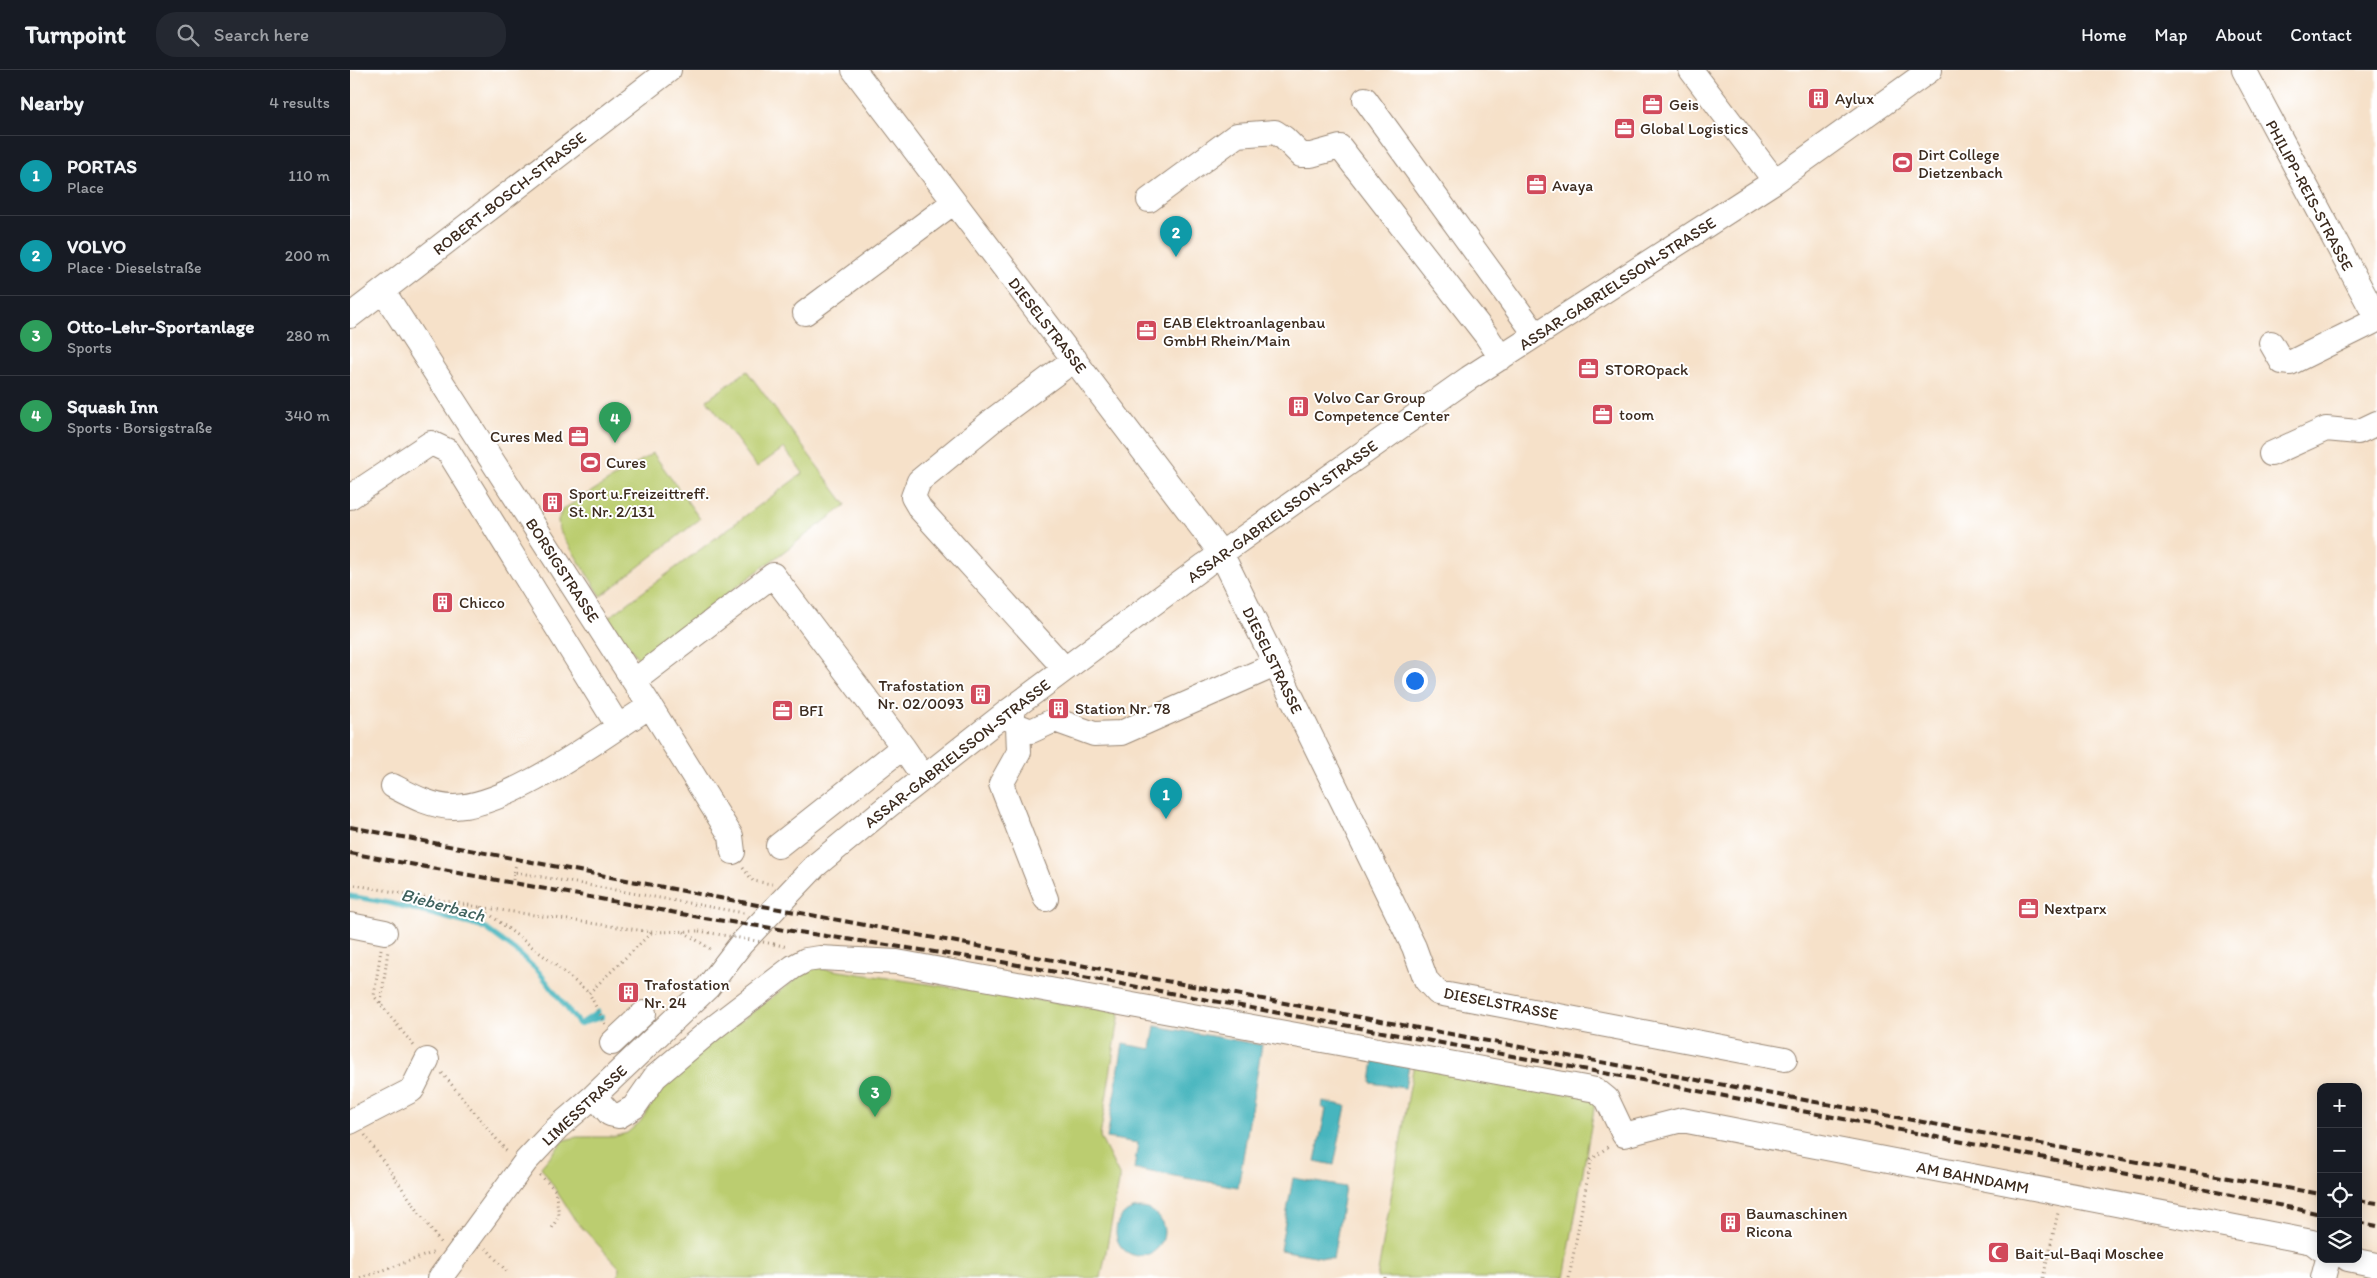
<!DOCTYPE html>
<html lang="en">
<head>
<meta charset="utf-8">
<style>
  :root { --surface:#171b24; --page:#242831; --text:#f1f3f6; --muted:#9ea1a6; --line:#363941; --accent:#d1495b }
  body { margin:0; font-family:Itim,sans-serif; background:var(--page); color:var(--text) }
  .controls { position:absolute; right:15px; bottom:15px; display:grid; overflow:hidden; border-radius:10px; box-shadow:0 2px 12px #0003 }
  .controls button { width:45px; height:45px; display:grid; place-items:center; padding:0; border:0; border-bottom:1px solid var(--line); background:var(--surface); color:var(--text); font:25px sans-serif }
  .you { position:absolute; left:1064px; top:610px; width:18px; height:18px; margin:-12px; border:4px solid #fff; border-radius:50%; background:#1a73e8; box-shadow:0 0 0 8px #1a73e833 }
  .badge { display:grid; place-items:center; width:32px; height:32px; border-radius:50%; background:var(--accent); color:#fff; font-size:16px; font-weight:700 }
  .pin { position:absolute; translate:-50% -41px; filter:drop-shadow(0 1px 2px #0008) }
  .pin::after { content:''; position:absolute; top:26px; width:18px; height:15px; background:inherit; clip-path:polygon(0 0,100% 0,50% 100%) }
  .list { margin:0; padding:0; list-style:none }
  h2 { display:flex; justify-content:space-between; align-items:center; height:65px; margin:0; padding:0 20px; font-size:21px }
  h2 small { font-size:16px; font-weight:400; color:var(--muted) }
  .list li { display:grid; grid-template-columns:32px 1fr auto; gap:15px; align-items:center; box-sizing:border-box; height:80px; padding:0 20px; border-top:1px solid var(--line) }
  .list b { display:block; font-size:19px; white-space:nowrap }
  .list p { margin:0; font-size:16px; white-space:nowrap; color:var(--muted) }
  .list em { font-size:16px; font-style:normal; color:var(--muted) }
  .icon { flex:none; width:28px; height:28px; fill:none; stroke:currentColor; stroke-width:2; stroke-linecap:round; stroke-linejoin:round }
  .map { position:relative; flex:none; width:2027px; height:1208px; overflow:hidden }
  header { display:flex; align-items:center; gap:30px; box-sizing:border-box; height:70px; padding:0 25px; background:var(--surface); border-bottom:1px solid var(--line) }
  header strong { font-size:24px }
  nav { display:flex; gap:28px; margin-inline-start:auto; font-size:18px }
  .search { width:350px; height:45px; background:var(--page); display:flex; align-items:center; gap:12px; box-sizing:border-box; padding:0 18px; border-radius:20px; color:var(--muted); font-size:19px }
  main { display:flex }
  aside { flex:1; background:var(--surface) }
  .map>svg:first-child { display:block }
  .green { fill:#bbcd70; stroke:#7b7c47 }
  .water { fill:#46b5be; stroke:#40706e }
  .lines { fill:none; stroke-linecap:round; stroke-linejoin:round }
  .stream { stroke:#46b5be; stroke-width:5 }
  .minor-casing { stroke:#988674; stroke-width:26 }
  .path { stroke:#988674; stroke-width:3; stroke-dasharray:1 4; stroke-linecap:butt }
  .minor { stroke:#fff; stroke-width:24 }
  .rail { stroke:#3b2a1e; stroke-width:4; stroke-dasharray:8 4; stroke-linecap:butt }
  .path-bridge { stroke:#988674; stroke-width:3; stroke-dasharray:1 4; stroke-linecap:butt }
  .labels { text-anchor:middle; stroke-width:4; stroke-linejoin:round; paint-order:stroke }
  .poi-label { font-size:16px; fill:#3b2a1e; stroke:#fff; text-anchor:start }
  .street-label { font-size:16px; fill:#3b2a1e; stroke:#fff }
  .water-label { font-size:18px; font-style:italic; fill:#3f625e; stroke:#fff }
</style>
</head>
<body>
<header>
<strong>Turnpoint</strong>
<div class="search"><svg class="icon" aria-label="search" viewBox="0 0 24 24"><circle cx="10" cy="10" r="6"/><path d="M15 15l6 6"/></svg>Search here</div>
<nav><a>Home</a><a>Map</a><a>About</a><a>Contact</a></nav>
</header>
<main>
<aside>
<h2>Nearby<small>4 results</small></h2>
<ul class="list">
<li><span class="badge" style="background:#0f9aa8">1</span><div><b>PORTAS</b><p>Place</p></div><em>110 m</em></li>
<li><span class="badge" style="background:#0f9aa8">2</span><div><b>VOLVO</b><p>Place · Dieselstraße</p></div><em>200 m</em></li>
<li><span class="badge" style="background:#2e9e5b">3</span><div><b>Otto-Lehr-Sportanlage</b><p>Sports</p></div><em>280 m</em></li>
<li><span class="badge" style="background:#2e9e5b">4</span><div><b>Squash Inn</b><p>Sports · Borsigstraße</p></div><em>340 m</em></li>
</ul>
</aside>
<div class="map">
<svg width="2027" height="1208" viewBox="0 0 2027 1208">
  <rect width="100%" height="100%" fill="#fff"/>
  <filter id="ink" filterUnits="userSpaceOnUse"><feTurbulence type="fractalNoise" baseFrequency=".02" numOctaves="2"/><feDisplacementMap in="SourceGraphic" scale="10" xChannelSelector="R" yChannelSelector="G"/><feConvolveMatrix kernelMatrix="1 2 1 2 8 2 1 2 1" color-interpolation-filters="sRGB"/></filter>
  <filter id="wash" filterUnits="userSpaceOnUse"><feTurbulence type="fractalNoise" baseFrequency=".0096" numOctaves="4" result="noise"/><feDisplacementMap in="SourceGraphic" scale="20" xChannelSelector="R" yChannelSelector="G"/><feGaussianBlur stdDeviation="1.12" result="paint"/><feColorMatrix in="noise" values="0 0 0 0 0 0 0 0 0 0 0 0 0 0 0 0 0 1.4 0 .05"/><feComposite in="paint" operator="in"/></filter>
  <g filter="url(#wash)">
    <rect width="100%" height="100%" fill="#f6e1c9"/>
    <path class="green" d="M397,301L496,435L289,590L258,548L453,403L434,378L407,397L357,330Z
      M303,383L350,449L251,526L209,460L208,450L212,440Z
      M462,897L770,942L750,1067L770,1107L751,1208H268L269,1197L225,1150L191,1097L214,1070L227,1067H263L277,1063L290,1052L316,1013L334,994Z
      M1064,993L1246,1028L1214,1208H1027Z"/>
    <path class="water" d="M805,956L912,975L888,1117L784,1099L788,1073L757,1068L773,974L801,979Z
      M1024,990L1059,995L1055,1018L1021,1013Z
      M973,1031L996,1036L984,1095L965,1091L976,1039L972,1038Z
      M943,1108L995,1117L983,1189L930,1180Z
      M766 1162a24 24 0 1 1 48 0a24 24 0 1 1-48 0Z"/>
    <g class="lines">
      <path class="stream" d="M0,826L39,833L135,858L165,880L189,902L229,954
        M233,952L248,942
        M229,954L252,947"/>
    </g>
  </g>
  <g filter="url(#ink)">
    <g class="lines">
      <defs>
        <path id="minor" d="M504,0L871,483L1064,877L1076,910L1088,923L1435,989
          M1341,0L1425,111
          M1894,0L2027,249
          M1015,29L1186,265
          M799,130L887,65L925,62L934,68L951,85H961L990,77L1136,265L1151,288
          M33,221L300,636L381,766L383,782
          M455,243L604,132
          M0,246L319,0
          M1921,273L1932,292L1940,293L2027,250
          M1921,384L1976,359L2008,362L2027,353
          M0,427L81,373L98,381L268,656
          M715,599L570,439L563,427L569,411L643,350L725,289
          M284,611L423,505L553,677
          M659,646L668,656L669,682L651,714L696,829
          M668,656L681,661L705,650L744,664L771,663L925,595
          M43,716C62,726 82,737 104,737C161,736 251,667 300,636
          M428,776L553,677L574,708
          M0,855L35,862
          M262,973L294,943
          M244,1026L260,1044L269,1046L284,1037L305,1007L362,959L443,897L456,890L470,888L547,892L1246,1020L1257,1029L1274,1065L1332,1050L1962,1172L1971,1179
          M0,1052L62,1020L77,990
          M1998,1189L2027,1195
          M90,1208L176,1091L207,1058L244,1026L358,917L391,874L465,796L538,736L656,643L855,495L1119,308L1425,111L1580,0
          M1973,1208L1978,1189"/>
      </defs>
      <use href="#minor" class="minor-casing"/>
      <path class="path" d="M393,798L403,811L422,814
        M164,802L166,794
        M163,810L164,802L394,843
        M0,814L129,837L302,862L349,861
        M130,837L203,893L239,923
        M334,862L362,880
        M424,874L438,877
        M31,879L24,926L64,976
        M31,933L38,880
        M255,954L239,923L302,862
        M92,1003L158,1083
        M15,1065L92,1175
        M190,1105L205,1120L209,1145L201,1160
        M136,1178L158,1203
        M11,1208L85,1182
        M1035,1208V1207
        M1219,1208L1241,1090L1260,1075
        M1693,1208L1708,1143"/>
      <use href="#minor" class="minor"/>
      <path class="rail" d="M0,757L370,828L1820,1098L1971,1124
        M0,783L354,848L652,892L1276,1007L1809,1110L1971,1144
        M2008,1130L2027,1133
        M2008,1152L2027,1156"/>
      <path class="path-bridge" d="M349,861L424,874"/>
    </g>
  </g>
  <defs>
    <symbol id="building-square" viewBox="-11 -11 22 22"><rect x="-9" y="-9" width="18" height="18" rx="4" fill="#d1495b" stroke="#fff"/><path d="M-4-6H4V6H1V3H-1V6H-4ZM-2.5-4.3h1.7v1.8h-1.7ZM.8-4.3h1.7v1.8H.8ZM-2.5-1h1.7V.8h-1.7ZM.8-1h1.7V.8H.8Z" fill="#fff"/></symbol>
    <symbol id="office-square" viewBox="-11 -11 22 22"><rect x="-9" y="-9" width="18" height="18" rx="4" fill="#d1495b" stroke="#fff"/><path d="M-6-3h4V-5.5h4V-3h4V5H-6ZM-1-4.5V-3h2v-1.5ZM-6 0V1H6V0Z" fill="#fff"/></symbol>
    <symbol id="stadium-square" viewBox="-11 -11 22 22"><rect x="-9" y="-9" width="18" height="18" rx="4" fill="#d1495b" stroke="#fff"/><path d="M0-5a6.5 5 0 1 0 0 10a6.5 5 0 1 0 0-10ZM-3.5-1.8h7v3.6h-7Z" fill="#fff"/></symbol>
    <symbol id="mosque-square" viewBox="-11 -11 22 22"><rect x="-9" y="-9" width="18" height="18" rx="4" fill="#d1495b" stroke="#fff"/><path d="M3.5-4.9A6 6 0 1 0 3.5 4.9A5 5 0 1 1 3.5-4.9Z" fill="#fff"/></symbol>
  </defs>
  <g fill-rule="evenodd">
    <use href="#building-square" x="1456" y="16" width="25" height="25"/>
    <use href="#office-square" x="1290" y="22" width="25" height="25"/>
    <use href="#office-square" x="1262" y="46" width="25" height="25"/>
    <use href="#stadium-square" x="1540" y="80" width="25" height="25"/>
    <use href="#office-square" x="1174" y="102" width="25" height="25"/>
    <use href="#office-square" x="784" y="248" width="25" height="25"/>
    <use href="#office-square" x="1226" y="286" width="25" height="25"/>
    <use href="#building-square" x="936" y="324" width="25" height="25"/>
    <use href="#office-square" x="1240" y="332" width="25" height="25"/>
    <use href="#office-square" x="216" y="354" width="25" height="25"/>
    <use href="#stadium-square" x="228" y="380" width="25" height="25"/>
    <use href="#building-square" x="190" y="420" width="25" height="25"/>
    <use href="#building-square" x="80" y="520" width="25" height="25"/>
    <use href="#building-square" x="618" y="612" width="25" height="25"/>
    <use href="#building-square" x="696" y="626" width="25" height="25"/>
    <use href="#office-square" x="420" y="628" width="25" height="25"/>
    <use href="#office-square" x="1666" y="826" width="25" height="25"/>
    <use href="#building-square" x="266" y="910" width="25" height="25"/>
    <use href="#building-square" x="1368" y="1140" width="25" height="25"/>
    <use href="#mosque-square" x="1636" y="1170" width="25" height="25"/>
  </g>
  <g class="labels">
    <g class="poi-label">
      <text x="1485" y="34">Aylux</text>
      <text x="1319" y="40">Geis</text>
      <text x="1290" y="64">Global Logistics</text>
      <text x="1568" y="90">Dirt College<tspan x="1568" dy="18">Dietzenbach</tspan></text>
      <text x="1202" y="121">Avaya</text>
      <text x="813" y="258">EAB Elektroanlagenbau<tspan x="813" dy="18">GmbH Rhein/Main</tspan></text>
      <text x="1255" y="305">STOROpack</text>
      <text x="964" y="333">Volvo Car Group<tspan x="964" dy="18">Competence Center</tspan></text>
      <text x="1269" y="350">toom</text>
      <text x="213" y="372" text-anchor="end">Cures Med</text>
      <text x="256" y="398">Cures</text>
      <text x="219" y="429">Sport u.Freizeittreff.<tspan x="219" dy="18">St. Nr. 2/131</tspan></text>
      <text x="109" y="538">Chicco</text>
      <text x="614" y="621" text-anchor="end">Trafostation<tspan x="614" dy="18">Nr. 02/0093</tspan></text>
      <text x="725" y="644">Station Nr. 78</text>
      <text x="449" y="646">BFI</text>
      <text x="1694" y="844">Nextparx</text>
      <text x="294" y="920">Trafostation<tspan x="294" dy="18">Nr. 24</tspan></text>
      <text x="1396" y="1149">Baumaschinen<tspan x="1396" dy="18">Ricona</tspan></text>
      <text x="1665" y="1189">Bait-ul-Baqi Moschee</text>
    </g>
    <g class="street-label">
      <text transform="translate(159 123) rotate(-38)" y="6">ROBERT-BOSCH-STRASSE</text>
      <text transform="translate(1960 125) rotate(62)" y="6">PHILIPP-REIS-STRASSE</text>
      <text transform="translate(1267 213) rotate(-33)" y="6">ASSAR-GABRIELSSON-STRASSE</text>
      <text transform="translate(698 255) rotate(52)" y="6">DIESELSTRASSE</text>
      <text transform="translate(932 441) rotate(-36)" y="6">ASSAR-GABRIELSSON-STRASSE</text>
      <text transform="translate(213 500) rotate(57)" y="6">BORSIGSTRASSE</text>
      <text transform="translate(923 590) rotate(64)" y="6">DIESELSTRASSE</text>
      <text transform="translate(607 683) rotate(-38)" y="6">ASSAR-GABRIELSSON-STRASSE</text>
      <text transform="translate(1151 933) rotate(11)" y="6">DIESELSTRASSE</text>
      <text transform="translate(234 1035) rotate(-43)" y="6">LIMESSTRASSE</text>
      <text transform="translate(1623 1107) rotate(11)" y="6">AM BAHNDAMM</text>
    </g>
    <g class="water-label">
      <text transform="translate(93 835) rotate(15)" y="6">Bieberbach</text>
    </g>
  </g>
</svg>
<div class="controls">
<button>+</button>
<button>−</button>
<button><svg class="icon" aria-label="locate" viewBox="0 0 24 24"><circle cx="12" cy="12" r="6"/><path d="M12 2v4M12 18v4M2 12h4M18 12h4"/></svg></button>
<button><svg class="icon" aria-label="layers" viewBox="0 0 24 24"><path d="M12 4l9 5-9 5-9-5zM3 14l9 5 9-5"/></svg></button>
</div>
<div class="you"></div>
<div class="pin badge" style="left:816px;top:749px;background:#0f9aa8">1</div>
<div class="pin badge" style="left:826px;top:187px;background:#0f9aa8">2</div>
<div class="pin badge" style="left:525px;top:1047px;background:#2e9e5b">3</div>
<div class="pin badge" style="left:265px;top:373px;background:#2e9e5b">4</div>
</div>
</main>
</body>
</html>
